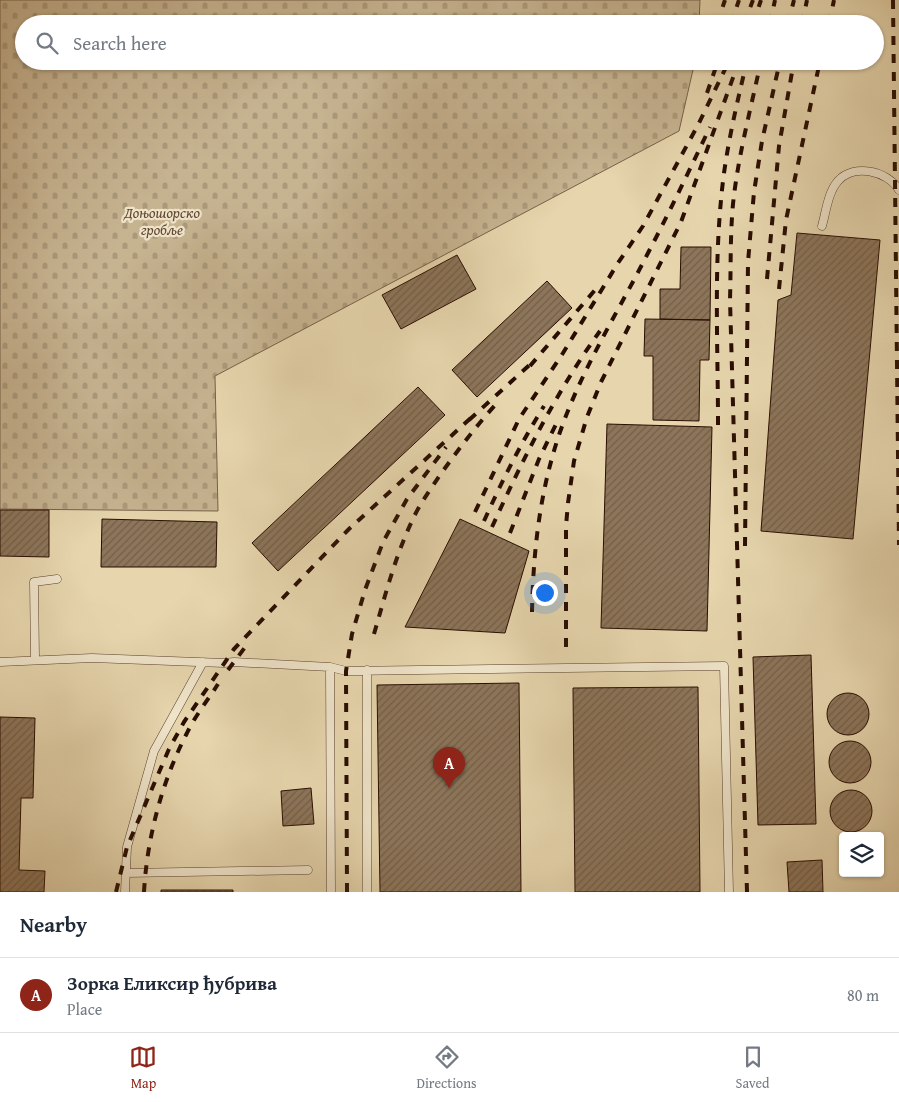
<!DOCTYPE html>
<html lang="en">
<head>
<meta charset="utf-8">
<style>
  :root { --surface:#fff; --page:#f6f6f7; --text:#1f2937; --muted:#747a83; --line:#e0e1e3; --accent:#8f2418 }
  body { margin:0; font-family:"Gentium Book Plus",serif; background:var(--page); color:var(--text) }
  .controls { position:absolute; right:15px; bottom:15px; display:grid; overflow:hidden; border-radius:5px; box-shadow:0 1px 4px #0004 }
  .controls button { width:45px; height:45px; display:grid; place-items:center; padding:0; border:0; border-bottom:1px solid var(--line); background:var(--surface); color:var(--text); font:25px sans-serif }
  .you { position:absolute; left:544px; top:592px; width:18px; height:18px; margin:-12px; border:4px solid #fff; border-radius:50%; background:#1a73e8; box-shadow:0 0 0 8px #1a73e833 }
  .badge { display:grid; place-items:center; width:32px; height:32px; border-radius:50%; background:var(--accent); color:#fff; font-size:16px; font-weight:700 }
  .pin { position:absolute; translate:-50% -41px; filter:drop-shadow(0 1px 2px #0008) }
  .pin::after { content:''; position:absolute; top:26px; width:18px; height:15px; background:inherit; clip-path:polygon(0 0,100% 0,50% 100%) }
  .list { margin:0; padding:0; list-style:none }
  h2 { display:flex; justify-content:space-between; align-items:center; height:65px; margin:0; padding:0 20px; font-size:21px }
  h2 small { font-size:16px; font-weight:400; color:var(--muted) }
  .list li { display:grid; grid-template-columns:32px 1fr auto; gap:15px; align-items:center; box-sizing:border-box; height:75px; padding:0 20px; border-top:1px solid var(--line) }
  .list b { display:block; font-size:19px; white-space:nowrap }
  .list p { margin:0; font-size:16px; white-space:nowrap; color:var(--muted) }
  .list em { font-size:16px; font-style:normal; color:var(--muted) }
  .icon { flex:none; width:28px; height:28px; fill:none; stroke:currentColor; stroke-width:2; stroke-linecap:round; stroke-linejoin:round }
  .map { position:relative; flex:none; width:899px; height:892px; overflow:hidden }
  .search { position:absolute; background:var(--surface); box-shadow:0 1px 4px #0004; left:15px; right:15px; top:15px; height:55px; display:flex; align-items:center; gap:12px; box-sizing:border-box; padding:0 18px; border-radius:28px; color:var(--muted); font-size:19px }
  .sheet { height:140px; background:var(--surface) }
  nav { display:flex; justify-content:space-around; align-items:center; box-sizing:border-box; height:70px; border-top:1px solid var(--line); background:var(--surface); font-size:14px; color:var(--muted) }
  nav a { display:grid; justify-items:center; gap:2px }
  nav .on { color:var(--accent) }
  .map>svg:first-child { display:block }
  .cemetery { fill:url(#cemetery-stones); stroke:#786048 }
  .building { fill:url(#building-hatch); stroke:#2a0d01 }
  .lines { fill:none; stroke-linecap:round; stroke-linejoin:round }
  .lane-casing { stroke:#593f2c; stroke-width:9 }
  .lane { stroke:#efe4ca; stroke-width:8 }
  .rail { stroke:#2a0d01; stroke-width:4; stroke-dasharray:9 9; stroke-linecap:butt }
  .labels { text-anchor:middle; stroke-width:4.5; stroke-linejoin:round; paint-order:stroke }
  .park-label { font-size:15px; font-style:italic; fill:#614733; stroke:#efe4ca }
</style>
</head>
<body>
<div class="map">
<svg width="899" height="892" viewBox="0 0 899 892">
  <defs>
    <pattern id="cemetery-stones" width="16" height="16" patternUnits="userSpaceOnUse" patternTransform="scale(1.25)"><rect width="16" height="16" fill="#c6b390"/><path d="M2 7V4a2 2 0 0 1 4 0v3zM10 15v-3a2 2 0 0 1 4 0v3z" fill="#aa997a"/></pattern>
    <pattern id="building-hatch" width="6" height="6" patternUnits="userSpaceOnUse" patternTransform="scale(1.25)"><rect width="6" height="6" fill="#8c755a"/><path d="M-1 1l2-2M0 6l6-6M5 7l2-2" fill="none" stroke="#735e48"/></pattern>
  </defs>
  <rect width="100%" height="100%" fill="#e6d5ad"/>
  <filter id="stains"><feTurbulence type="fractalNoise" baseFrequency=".004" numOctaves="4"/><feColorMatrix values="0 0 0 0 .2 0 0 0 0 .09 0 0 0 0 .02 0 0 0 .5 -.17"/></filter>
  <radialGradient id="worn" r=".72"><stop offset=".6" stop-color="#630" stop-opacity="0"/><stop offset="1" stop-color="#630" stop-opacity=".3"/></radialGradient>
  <path class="cemetery" d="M0,0H700L699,24H24V61H695L679,131L215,376L218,511L0,509Z"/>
  <path class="building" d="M797,233L880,240L853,539L761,531L778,300L791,295Z
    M681,247H711L710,320L660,319V289H680Z
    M457,255L476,289L401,329L382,295Z
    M547,281L572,308L477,397L452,370Z
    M645,319L710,320L709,360H700L699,421L653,420V356H644Z
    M418,387L445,415L278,571L252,543Z
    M607,424L712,427L707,631L601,628Z
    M0,510H49V557L0,556Z
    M102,519L217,522L216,567H101Z
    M460,519L529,551L505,633L405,627Z
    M811,655L816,824L758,825L753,657Z
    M519,683L521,892H380L377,685Z
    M698,687L700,892H575L573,688Z
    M827 714a21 21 0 1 1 42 0a21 21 0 1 1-42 0Z
    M0,717L35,718L33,798H21L19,870L45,871L44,892H0Z
    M829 762a21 21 0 1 1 42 0a21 21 0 1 1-42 0Z
    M311,788L314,824L283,826L281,791Z
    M830 811a21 21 0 1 1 42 0a21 21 0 1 1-42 0Z
    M822,860L823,892H789L787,862Z
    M161,890H233V892H161Z"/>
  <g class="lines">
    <defs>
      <path id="lane" d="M822,226C826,212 828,192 838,181C854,163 888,171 899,190
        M35,659L34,582L57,579
        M0,662L92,658L224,663L234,662L330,667L346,671L724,666L729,892
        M330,667L331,892
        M367,670V892
        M126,873L308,870
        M125,892L127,847L154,751L203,662"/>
    </defs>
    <use href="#lane" class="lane-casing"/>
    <use href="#lane" class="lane"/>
    <path class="rail" d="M893,0L899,545
      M717,24L725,0
      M731,24L739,0
      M744,24L753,0
      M753,24L761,0
      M770,24L775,0
      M788,24L794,0
      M802,24L807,0
      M829,24L834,0
      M707,93L718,61
      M767,279L779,146L794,61
      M779,289L786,220L820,61
      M530,366L595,290
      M469,420L535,360
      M718,425C718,350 714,274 721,200C725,153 736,107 747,61
      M475,512L519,419L563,353L618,263L643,226L698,125L729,61
      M484,521C502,481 521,443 544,406
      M492,527C523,459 556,392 600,331
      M510,533L539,459L559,418
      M745,546L748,262L754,192L762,141L780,61
      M532,612C533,560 538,508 552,458C572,384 614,320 648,253C670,211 690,169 710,127
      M374,634C385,596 395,557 412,521C419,505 430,490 440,475C458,450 476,426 497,403
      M566,647V526L568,503L574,461L587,417L601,382L681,222L739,61
      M228,670L249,642
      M116,892L127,847L169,749L184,722L234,649L349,529L473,416
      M144,892C147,838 162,781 187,733C195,716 208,700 218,684
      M347,892L346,671L352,634L365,590L383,542L407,499L446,447
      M747,892L730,300C731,268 730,236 733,204C738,156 751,108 761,61"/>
  </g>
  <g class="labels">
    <g class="park-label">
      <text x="162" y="218">Доњошорско<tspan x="162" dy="17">гробље</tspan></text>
    </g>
  </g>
  <rect width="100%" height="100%" filter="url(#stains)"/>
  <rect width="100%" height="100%" fill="url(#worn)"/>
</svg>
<div class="controls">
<button><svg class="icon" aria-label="layers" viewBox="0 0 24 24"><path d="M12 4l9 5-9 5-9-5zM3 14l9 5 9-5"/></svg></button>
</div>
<div class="you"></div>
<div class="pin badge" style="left:449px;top:788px">A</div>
<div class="search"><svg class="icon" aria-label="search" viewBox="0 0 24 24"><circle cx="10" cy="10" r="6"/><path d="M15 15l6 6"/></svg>Search here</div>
</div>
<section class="sheet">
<h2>Nearby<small></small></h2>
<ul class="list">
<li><span class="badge">A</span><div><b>Зорка Еликсир ђубрива</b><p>Place</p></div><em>80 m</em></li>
</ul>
</section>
<nav>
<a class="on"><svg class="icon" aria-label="map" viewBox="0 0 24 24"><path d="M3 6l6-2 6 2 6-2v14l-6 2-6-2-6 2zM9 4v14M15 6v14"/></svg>Map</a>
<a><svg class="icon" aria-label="directions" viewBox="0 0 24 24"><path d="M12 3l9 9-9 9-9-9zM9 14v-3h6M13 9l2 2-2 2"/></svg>Directions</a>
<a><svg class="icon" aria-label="saved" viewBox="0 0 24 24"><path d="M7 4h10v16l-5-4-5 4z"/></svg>Saved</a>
</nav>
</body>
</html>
